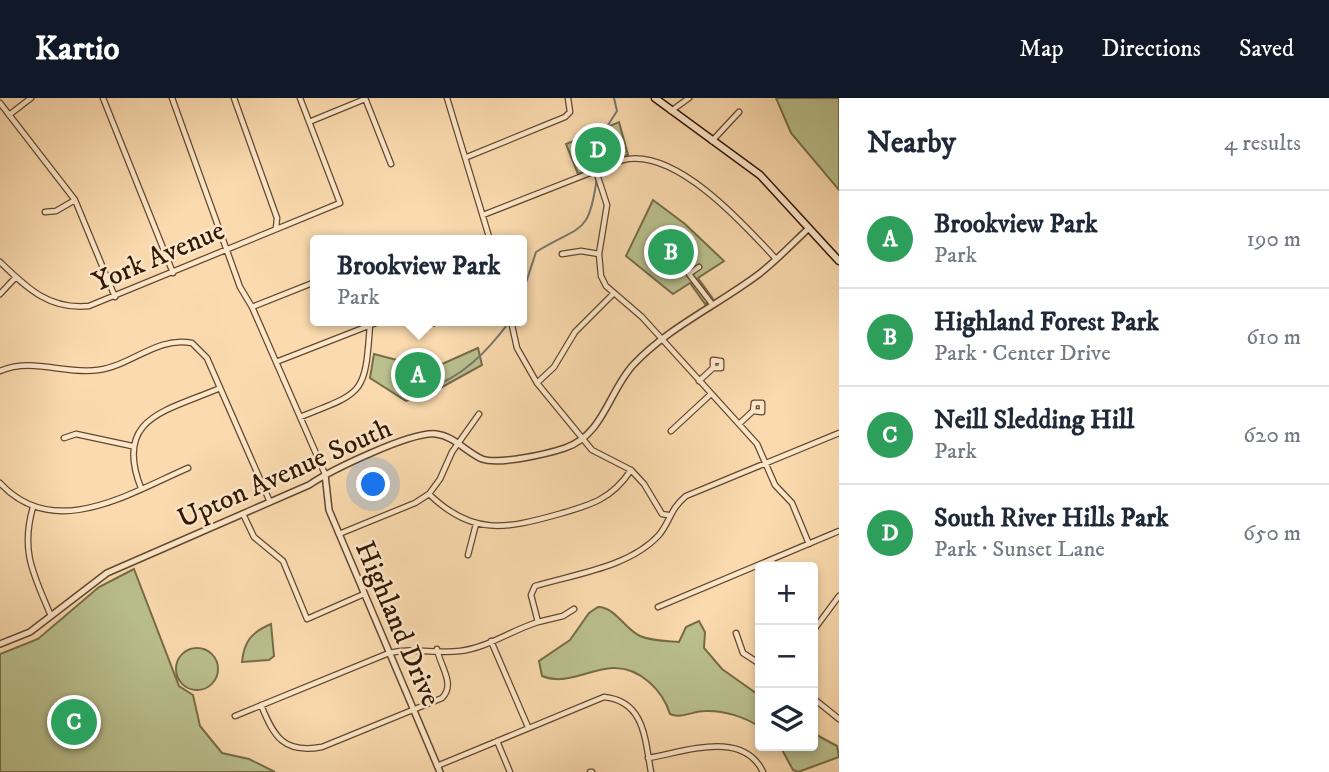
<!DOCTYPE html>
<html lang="en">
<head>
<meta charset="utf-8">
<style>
  :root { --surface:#fff; --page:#f2f2f3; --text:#1f2937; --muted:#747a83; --line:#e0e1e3; --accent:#111827 }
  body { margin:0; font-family:"IM FELL DW Pica",serif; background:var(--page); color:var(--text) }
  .controls { position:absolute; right:21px; bottom:21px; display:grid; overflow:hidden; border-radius:7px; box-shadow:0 4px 10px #0003 }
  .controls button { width:63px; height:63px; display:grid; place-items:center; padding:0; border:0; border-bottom:2px solid var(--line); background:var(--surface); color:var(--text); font:35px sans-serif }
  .you { position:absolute; left:374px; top:387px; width:24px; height:24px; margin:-18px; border:5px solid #fff; border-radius:50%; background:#1a73e8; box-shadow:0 0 0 10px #1a73e833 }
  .badge { display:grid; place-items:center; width:46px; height:46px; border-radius:50%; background:var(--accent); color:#fff; font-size:23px; font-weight:700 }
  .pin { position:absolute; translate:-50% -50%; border:4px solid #fff; box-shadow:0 2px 7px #0006 }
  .popup { position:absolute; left:310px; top:137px; width:217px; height:91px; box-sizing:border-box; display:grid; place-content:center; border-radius:7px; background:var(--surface); filter:drop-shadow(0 2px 5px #0005); font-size:23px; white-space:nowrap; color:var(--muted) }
  .popup b { font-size:26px; color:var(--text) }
  .popup::after { content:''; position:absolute; left:50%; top:100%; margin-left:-14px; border:14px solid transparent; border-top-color:var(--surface) }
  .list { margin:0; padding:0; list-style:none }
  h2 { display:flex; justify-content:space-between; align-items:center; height:91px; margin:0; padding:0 28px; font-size:30px }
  h2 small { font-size:23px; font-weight:400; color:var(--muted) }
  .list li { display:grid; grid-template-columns:46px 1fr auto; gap:21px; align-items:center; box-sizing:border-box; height:98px; padding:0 28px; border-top:2px solid var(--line) }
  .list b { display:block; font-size:26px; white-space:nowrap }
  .list p { margin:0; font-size:23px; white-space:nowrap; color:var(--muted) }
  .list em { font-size:23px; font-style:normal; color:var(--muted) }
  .icon { flex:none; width:38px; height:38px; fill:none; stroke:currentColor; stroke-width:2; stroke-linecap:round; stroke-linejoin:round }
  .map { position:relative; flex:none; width:839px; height:674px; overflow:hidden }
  header { display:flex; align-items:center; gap:42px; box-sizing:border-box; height:98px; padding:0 35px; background:var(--accent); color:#fff }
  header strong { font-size:33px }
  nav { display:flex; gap:38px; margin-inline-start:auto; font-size:24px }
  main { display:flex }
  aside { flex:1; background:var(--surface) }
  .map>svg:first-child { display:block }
  .green { fill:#bac08e; stroke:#766c48; stroke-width:2 }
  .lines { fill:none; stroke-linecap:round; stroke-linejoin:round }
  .stream { stroke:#77776f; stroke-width:2 }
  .minor-casing { stroke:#63482e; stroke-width:7 }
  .tertiary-casing { stroke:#63482e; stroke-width:8 }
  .secondary-casing { stroke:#311803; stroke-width:9 }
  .minor { stroke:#fce7ca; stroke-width:4.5 }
  .tertiary { stroke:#fce7ca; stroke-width:5 }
  .secondary { stroke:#fce7ca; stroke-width:6 }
  .labels { text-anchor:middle; stroke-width:5; stroke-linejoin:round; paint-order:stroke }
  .street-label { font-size:28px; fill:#311803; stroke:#fce7ca }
</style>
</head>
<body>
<header>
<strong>Kartio</strong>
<nav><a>Map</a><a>Directions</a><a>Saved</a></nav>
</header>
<main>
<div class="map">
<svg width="839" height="674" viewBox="0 0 839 674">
  <rect width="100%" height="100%" fill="#fadaae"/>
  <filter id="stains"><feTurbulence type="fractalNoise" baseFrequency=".00286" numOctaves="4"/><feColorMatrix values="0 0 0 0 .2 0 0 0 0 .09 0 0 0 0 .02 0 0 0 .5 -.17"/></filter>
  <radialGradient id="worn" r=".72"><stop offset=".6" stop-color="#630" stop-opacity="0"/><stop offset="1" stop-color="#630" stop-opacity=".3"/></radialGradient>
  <path class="green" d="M776,0H839V92L791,35Z
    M619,24L628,57L578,76L566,46Z
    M653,102L685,126L724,163L698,180L713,201L705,206L690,185L673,196L626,158Z
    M478,250L482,267L435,293L406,303L370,280L374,256L431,271Z
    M134,471L179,588L193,597L200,628L222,655L249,661L275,674H0V556L38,541L99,489Z
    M598,509C615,509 625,531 640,538C651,543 667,543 679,544L686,529L699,523L705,534L704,550L722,571L760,598V629C745,619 723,612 705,613C693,613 681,621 670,616C663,593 640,569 613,570C589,571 566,588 542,578L539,563L570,542L589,515Z
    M271,526L274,558L269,562L242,564C244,543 252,534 271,526Z
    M176 571a21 21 0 1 1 42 0a21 21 0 1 1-42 0Z
    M813,635L837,648L839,659L798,674L793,672L780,648H813Z"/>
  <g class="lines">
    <path class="stream" d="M598,70L601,38L617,13L614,0
      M521,200L536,154C581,126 589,139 597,79
      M413,285L426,290C461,282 489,251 510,223"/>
    <defs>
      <path id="minor" d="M103,0L173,175
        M172,0L240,189L252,209L325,376
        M234,0L277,120L276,130
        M365,0L391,66
        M447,0L490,142
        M0,5L75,102L115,199
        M671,13L689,0
        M9,17L31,0
        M309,24L365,1
        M712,43L739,14
        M467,59L565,19L570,14L568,0
        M596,73L607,107L599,156L601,178L606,188L642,219L757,346L775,387L792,405L809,446
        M45,114L56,113L75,102
        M483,117L623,62C675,49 744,126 776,161
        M562,156L581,153L599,156
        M0,164C27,190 49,212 89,208L340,105L300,0
        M699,169L689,176L712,206
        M0,196L16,179
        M252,209L315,184
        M432,223L434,225
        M511,223L517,250L537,285L592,352L631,372L644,386L662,416L668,417
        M276,264L381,223
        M0,273C33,259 65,277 98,272C131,268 157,238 192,245L207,260L270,404
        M699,283L713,270H721V263L713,262V270
        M537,285L554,269L575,234L613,196
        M300,319C364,294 365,297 370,227
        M739,326L753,313L754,305H762V314L753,313
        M671,333L711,296
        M64,340L76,336L132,348
        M0,385C54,444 130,395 188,370
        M141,390C113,319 167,313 220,290
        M429,396C472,438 506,431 559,416C591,407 612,401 631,372
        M33,409C20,454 34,477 51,518
        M243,416L254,439L283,463L307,521L364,496
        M339,436L415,405L429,396L440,381L452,354L479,316
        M468,457L476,426
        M772,461L775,469
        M658,509L839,433
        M538,524L563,518L574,511
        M813,533L839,498
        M736,535L743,555L760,566
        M491,543L528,629
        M813,600L839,621
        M261,607C274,639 284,656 322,649L442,600C456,586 440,568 437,551
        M235,618L389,555C414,549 436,556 460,553C487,550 512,532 538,524L531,497L535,488C575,476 630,469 659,437C670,424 670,411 686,398L839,335
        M497,643L510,674
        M648,660C685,654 743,631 763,674
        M437,668L604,599C645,603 645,642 651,674
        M590,674H592"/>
      <path id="tertiary" d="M325,376L329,412L440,674
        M0,546L30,534L107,475L309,387C331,372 412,333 436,336C454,338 466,354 482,361C499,367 547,356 565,350C604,337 609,292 634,266C669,229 718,207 759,176C777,162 793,145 809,130"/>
      <path id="secondary" d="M655,0L760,77L839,163"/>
    </defs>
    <use href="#minor" class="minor-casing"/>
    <use href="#tertiary" class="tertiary-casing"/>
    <use href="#secondary" class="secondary-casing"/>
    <use href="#minor" class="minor"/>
    <use href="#tertiary" class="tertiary"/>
    <use href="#secondary" class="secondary"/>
  </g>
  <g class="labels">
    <g class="street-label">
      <text transform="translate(158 157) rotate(-23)" y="10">York Avenue</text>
      <text transform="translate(284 374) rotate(-24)" y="10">Upton Avenue South</text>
      <text transform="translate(399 525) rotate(67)" y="10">Highland Drive</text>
    </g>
  </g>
  <rect width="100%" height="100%" filter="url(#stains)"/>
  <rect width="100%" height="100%" fill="url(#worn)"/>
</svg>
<div class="controls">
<button>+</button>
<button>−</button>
<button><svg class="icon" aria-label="layers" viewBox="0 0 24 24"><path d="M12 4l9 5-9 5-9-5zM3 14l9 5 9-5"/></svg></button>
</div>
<div class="you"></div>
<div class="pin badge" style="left:418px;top:277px;background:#2e9e5b">A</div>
<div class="popup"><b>Brookview Park</b>Park</div>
<div class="pin badge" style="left:671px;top:154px;background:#2e9e5b">B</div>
<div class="pin badge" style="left:74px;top:624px;background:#2e9e5b">C</div>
<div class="pin badge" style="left:598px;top:52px;background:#2e9e5b">D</div>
</div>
<aside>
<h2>Nearby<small>4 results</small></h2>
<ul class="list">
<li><span class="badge" style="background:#2e9e5b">A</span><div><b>Brookview Park</b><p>Park</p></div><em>190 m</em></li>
<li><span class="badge" style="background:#2e9e5b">B</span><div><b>Highland Forest Park</b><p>Park · Center Drive</p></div><em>610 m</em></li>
<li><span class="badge" style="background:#2e9e5b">C</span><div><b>Neill Sledding Hill</b><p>Park</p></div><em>620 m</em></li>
<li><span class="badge" style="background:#2e9e5b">D</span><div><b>South River Hills Park</b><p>Park · Sunset Lane</p></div><em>650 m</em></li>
</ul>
</aside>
</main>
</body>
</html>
